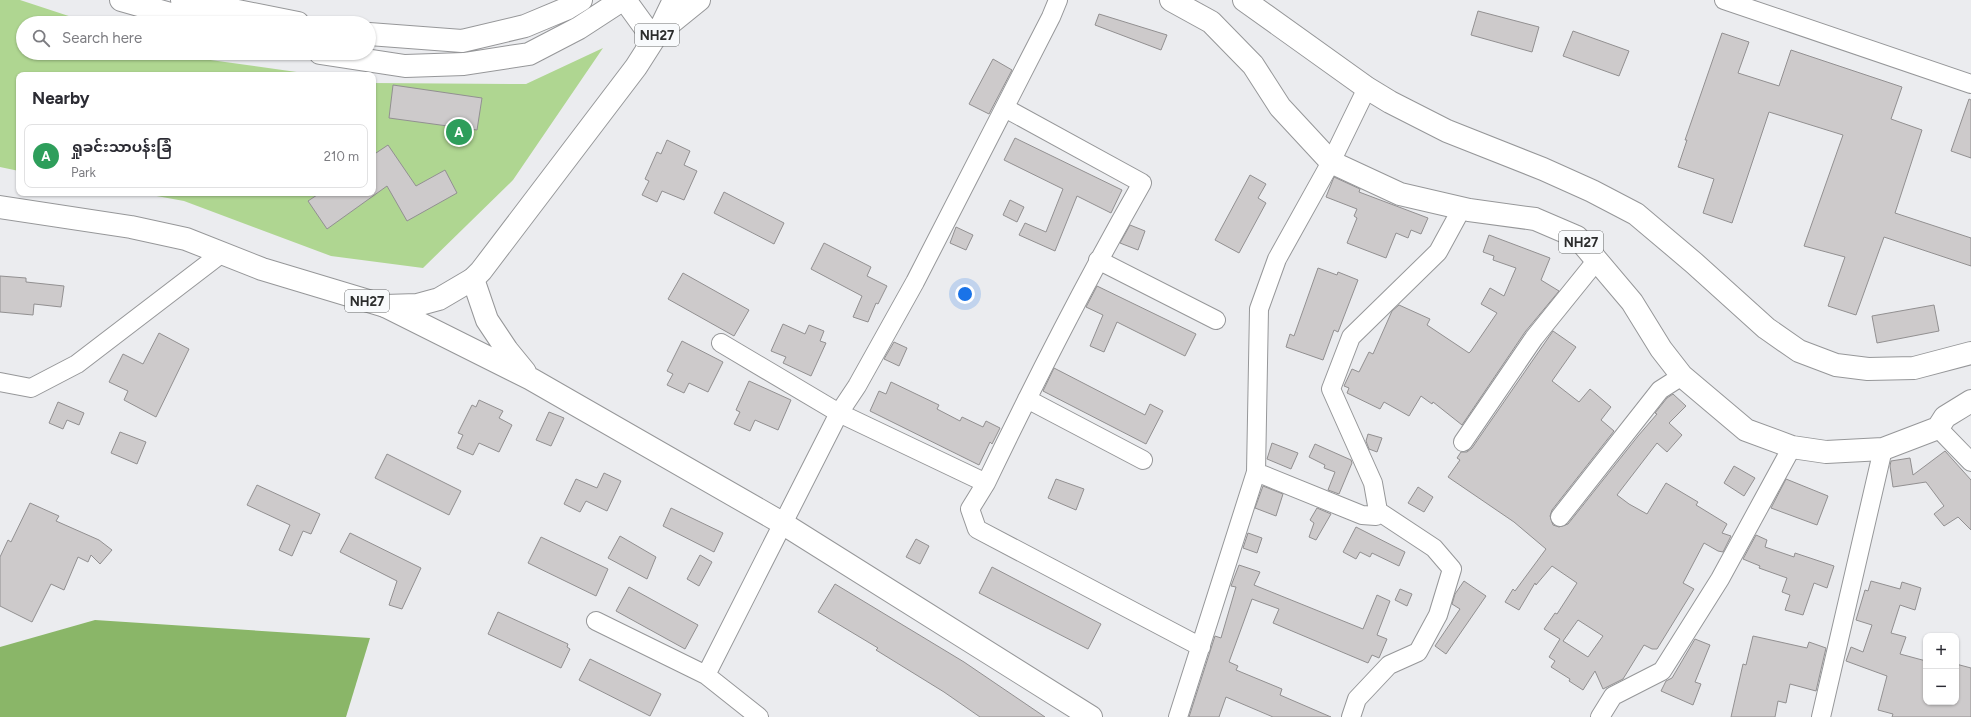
<!DOCTYPE html>
<html lang="en">
<head>
<meta charset="utf-8">
<style>
  :root { --surface:#fff; --page:#f7f7f7; --text:#2b2b33; --muted:#7c7c81; --line:#e1e1e2; --accent:#b04925 }
  body { margin:0; font-family:Figtree,"Noto Sans Myanmar",sans-serif; background:var(--page); color:var(--text) }
  .controls { position:absolute; right:12px; bottom:12px; display:grid; overflow:hidden; border-radius:8px; box-shadow:0 1px 3px #0004 }
  .controls button { width:36px; height:36px; display:grid; place-items:center; padding:0; border:0; border-bottom:1px solid var(--line); background:var(--surface); color:var(--text); font:20px sans-serif }
  .you { position:absolute; left:965px; top:294px; width:14px; height:14px; margin:-10px; border:3px solid #fff; border-radius:50%; background:#1a73e8; box-shadow:0 0 0 6px #1a73e833 }
  .badge { display:grid; place-items:center; width:26px; height:26px; border-radius:50%; background:var(--accent); color:#fff; font-size:13px; font-weight:700 }
  .pin { position:absolute; translate:-50% -50%; border:2px solid #fff; box-shadow:0 1px 4px #0006 }
  .list { margin:0; padding:0; list-style:none }
  h2 { display:flex; justify-content:space-between; align-items:center; height:52px; margin:0; padding:0 16px; font-size:17px }
  h2 small { font-size:13px; font-weight:400; color:var(--muted) }
  .list li { display:grid; grid-template-columns:26px 1fr auto; gap:12px; align-items:center; box-sizing:border-box; height:64px; margin:0 8px 8px; padding:0 8px; border:1px solid var(--line); border-radius:8px }
  .list b { display:block; font-size:15px; white-space:nowrap }
  .list p { margin:0; font-size:13px; white-space:nowrap; color:var(--muted) }
  .list em { font-size:13px; font-style:normal; color:var(--muted) }
  .icon { flex:none; width:22px; height:22px; fill:none; stroke:currentColor; stroke-width:2; stroke-linecap:round; stroke-linejoin:round }
  .map { position:relative; flex:none; width:1971px; height:717px; overflow:hidden }
  .search { position:absolute; background:var(--surface); box-shadow:0 1px 3px #0004; left:16px; top:16px; width:360px; height:44px; display:flex; align-items:center; gap:10px; box-sizing:border-box; padding:0 14px; border-radius:22px; color:var(--muted); font-size:15px }
  .panel { position:absolute; background:var(--surface); box-shadow:0 1px 3px #0004; left:16px; top:72px; width:360px; height:124px; border-radius:8px }
  .map>svg:first-child { display:block }
  .green { fill:#afd691 }
  .forest { fill:#8ab668 }
  .building { fill:#cdcacb; stroke:#929091; fill-rule:evenodd }
  .lines { fill:none; stroke-linecap:round; stroke-linejoin:round }
  .street-casing { stroke:#969799; stroke-width:20 }
  .secondary-casing { stroke:#969799; stroke-width:24 }
  .highway-casing { stroke:#969799; stroke-width:24 }
  .street { stroke:#fff; stroke-width:18 }
  .secondary { stroke:#fff; stroke-width:22 }
  .highway { stroke:#fff; stroke-width:22 }
  .labels { text-anchor:middle; stroke-width:4; stroke-linejoin:round; paint-order:stroke }
  .shield { fill:#f8fafc; stroke:#686a6a; stroke-width:1 }
  .shield-label { font-size:13px; font-weight:bold; fill:#2b2c2c }
</style>
</head>
<body>
<div class="map">
<svg width="1971" height="717" viewBox="0 0 1971 717">
  <rect width="100%" height="100%" fill="#ebecef"/>
  <path class="green" d="M0,0H20L90,23H23V53H181L196,58L318,75H19V171L0,167Z
    M603,48L513,180L423,268L331,256L184,201L140,193H373V83L526,84Z"/>
  <path class="forest" d="M95,620L370,638L346,717H0V647Z"/>
  <path class="building" d="M1478,11L1539,27L1532,52L1471,35Z
    M1099,14L1167,35L1161,50L1095,25Z
    M1573,31L1629,51L1619,76L1563,56Z
    M1722,33L1749,42L1738,73L1779,86L1791,50L1902,87L1891,119L1922,130L1895,213L1971,238V266L1884,237L1856,315L1828,306L1845,257L1804,246L1843,135L1769,112L1732,223L1703,213L1714,179L1678,167L1687,140H1685Z
    M993,59L1012,70L989,114L969,104Z
    M393,85L482,98L477,130L389,118Z
    M1969,99L1971,100V158L1951,151Z
    M1015,138L1122,190L1111,213L1077,196L1055,251L1019,235L1025,223L1046,232L1063,189L1004,160Z
    M667,140L690,151L684,165L697,171L684,200L662,191L657,202L642,195L649,181L645,179L657,152L661,154Z
    M388,145L416,186L445,170L457,193L407,221L387,186L327,229L308,201L320,193H373V155Z
    M1250,175L1266,184L1258,198L1266,203L1239,253L1215,240Z
    M1334,177L1360,189L1359,192L1428,218L1421,234L1411,230L1408,238L1396,233L1386,258L1347,243L1357,218L1354,216L1357,209L1326,197Z
    M724,192L784,223L774,244L714,213Z
    M1010,200L1024,207L1017,222L1003,215Z
    M1130,225L1145,231L1138,250L1120,243Z
    M956,227L973,235L966,250L950,243Z
    M1489,235L1550,258L1541,280L1559,291L1525,332L1462,425L1433,402L1432,404L1421,396L1409,416L1384,402L1380,409L1347,393L1349,388L1344,386L1352,369L1359,372L1369,352L1373,354L1392,311L1399,305L1430,319L1427,325L1469,353L1471,351L1497,313L1481,304L1490,288L1504,296L1516,268L1493,260L1494,256L1483,252Z
    M824,243L871,267L867,276L887,286L878,304L876,303L868,322L853,317L862,296L811,269Z
    M1318,268L1337,275L1338,272L1358,280L1338,332L1334,330L1323,360L1286,347L1290,334L1294,336Z
    M683,273L749,310L734,336L668,299Z
    M0,276L26,278V282L64,286L61,307L34,304L33,315L0,312Z
    M1097,286L1196,334L1185,356L1117,322L1104,352L1090,346L1103,315L1086,307Z
    M1934,305L1939,331L1877,343L1872,316Z
    M783,324L805,334L809,325L824,331L820,341L826,343L811,376L783,363L786,357L771,351Z
    M1553,331L1576,347L1552,381L1579,402L1590,389L1611,407L1601,420L1614,431L1552,510L1550,516L1553,525L1559,527L1568,524L1638,436L1657,414L1655,413L1667,398L1673,394L1686,406L1669,423L1682,435L1667,452L1657,443L1617,495L1629,504L1647,514L1666,483L1698,502L1696,505L1727,524L1722,533L1731,536L1723,552L1718,551L1704,543L1683,583L1694,589L1657,649H1652L1644,645L1623,679L1603,689L1595,671L1583,690L1569,681L1570,679L1551,667L1555,661L1549,657L1560,639L1544,629L1555,613L1557,614L1577,583L1552,566L1536,585L1535,583L1519,610L1505,602L1513,589L1515,591L1546,549L1514,522L1448,477L1460,460L1457,458L1461,452H1467L1472,448ZM1578,620L1603,636L1588,657L1563,641Z
    M159,333L189,349L156,417L124,400L128,391L109,382L123,354L143,364Z
    M682,341L723,362L708,392L689,383L684,393L667,385L673,374L667,371Z
    M894,342L907,348L899,366L884,359Z
    M1054,368L1145,415L1150,404L1163,411L1146,444L1043,391Z
    M749,381L791,400L778,430L755,420L750,431L734,424L740,412L736,410Z
    M891,382L939,405L937,409L960,421L962,417L983,427L986,421L1000,428L992,444L990,442L979,465L870,411L879,391L886,394Z
    M479,400L503,411L499,418L512,425L499,452L479,443L473,455L457,448L463,435L458,433L472,405L476,407Z
    M58,402L84,413L79,425L67,420L63,429L49,423Z
    M549,412L564,418L551,446L536,440Z
    M120,432L146,442L137,464L111,453Z
    M1368,434L1382,438L1377,452L1369,449L1366,441Z
    M1272,443L1298,453L1291,469L1267,459Z
    M1315,444L1351,460L1352,463L1339,494L1328,490L1335,472L1324,468L1325,465L1309,457Z
    M1945,451L1971,480V530L1958,517L1944,526L1934,514L1944,506L1926,482L1893,487L1890,466L1891,461L1910,458L1913,475Z
    M387,454L461,491L449,515L375,478Z
    M1734,466L1755,478L1744,496L1724,483Z
    M604,473L621,481L607,511L586,501L580,512L564,504L576,479L597,488Z
    M1056,479L1084,489L1076,510L1048,498Z
    M1786,479L1828,496L1817,525L1771,508Z
    M257,485L320,514L311,534L303,531L292,556L279,550L290,525L247,505Z
    M1263,486L1283,494L1276,516L1255,508Z
    M1418,487L1433,497L1424,512L1408,503Z
    M30,503L59,516L56,521L99,540L112,550L100,564L91,555L88,562L78,557L64,590L51,584L32,622L0,606V557L8,540L11,542Z
    M671,508L723,533L714,552L663,526Z
    M1317,508L1331,514L1316,540L1309,537L1314,523L1310,520Z
    M1356,527L1405,552L1399,566L1372,553L1370,557L1360,552L1356,559L1343,552Z
    M350,533L421,568L402,609L389,605L397,581L340,552Z
    M1248,533L1262,538L1257,553L1243,548Z
    M1756,535L1767,540L1765,547L1794,557L1795,553L1834,566L1827,588L1814,583L1803,615L1785,610L1790,595L1782,592L1787,578L1759,568L1760,566L1743,559Z
    M620,536L656,557L647,579L608,558Z
    M541,537L608,569L596,596L528,563Z
    M916,539L929,546L920,564L906,557Z
    M700,555L712,562L699,586L687,579Z
    M1239,565L1260,572L1254,585L1363,629L1377,595L1390,601L1377,635L1387,639L1379,658L1372,655L1368,663L1273,623L1279,609L1252,599L1229,662L1238,666L1236,670L1282,689L1280,695L1331,717H1273L1226,697L1219,717H1189L1215,636L1221,638L1236,587L1231,586Z
    M992,567L1101,624L1088,649L979,593Z
    M1464,581L1486,596L1446,654L1435,646L1460,609L1452,604L1455,594Z
    M1871,581L1900,589L1902,582L1921,588L1915,610L1900,605L1891,633L1906,637L1900,654L1926,661V702H1956V664L1971,668V717H1892L1893,714L1878,710L1887,676L1846,661L1851,647L1863,652L1872,625L1856,620L1865,590L1868,591Z
    M835,584L964,662L1045,717H980L944,692L876,650L878,648L818,612Z
    M629,587L698,625L685,649L616,611Z
    M1400,589L1412,594L1407,606L1395,600Z
    M498,612L568,644L567,647L570,649L561,668L488,634Z
    M1753,636L1807,648L1809,642L1826,648L1816,691L1790,684L1786,703L1778,701L1775,717H1731L1743,664L1746,665Z
    M1695,639L1710,645L1695,682L1701,684L1693,705L1661,691L1666,681L1672,678Z
    M590,659L661,694L650,716L579,680Z"/>
  <g class="lines">
    <defs>
      <path id="street" d="M1724,0L1971,84
        M1098,260L1216,320
        M721,343L839,413L986,483L970,509L977,529L1201,647
        M0,382L31,388L77,364L222,253
        M1027,399L1143,460
        M1938,428L1971,462
        M1463,442L1534,338L1597,260
        M1256,472L1362,515L1376,516
        M986,483C1035,381 1086,281 1142,183L1005,108
        M1560,517L1660,390L1682,376
        M596,621L706,675L759,717
        M706,675L839,413L857,386L915,282L1051,17L1058,0
        M1178,717L1256,472L1259,309L1277,259L1331,162L1367,88
        M1351,717L1357,699L1389,665L1418,652L1438,615L1452,569L1434,548L1378,511L1373,483L1331,389L1351,337L1438,252L1462,208
        M1600,717L1613,696L1662,671L1720,579L1792,447
        M1821,717L1883,449"/>
      <path id="secondary" d="M473,279L487,320L507,350L525,372
        M385,306L531,379L782,523L1091,717"/>
      <path id="highway" d="M121,0L202,23
        M182,0L298,23
        M625,0L646,29
        M1171,0L1211,22L1253,65L1280,107L1331,162L1400,194L1469,210L1535,219L1577,237L1632,302L1661,349L1682,376L1746,430L1792,447L1826,452L1883,449L1938,428L1945,417L1971,401
        M1244,0L1367,88L1390,102L1447,131L1543,169L1592,191L1636,214L1694,263L1766,328L1799,351L1836,365L1868,369L1914,368L1971,353
        M662,30L699,0
        M369,34L462,41L525,26L568,8L581,0
        M320,53L405,66L464,64L529,54L579,28L622,0
        M0,207L131,227L186,239L262,269L385,306L417,305L439,299L473,279L481,271L636,67L659,31L674,0"/>
    </defs>
    <use href="#street" class="street-casing"/>
    <use href="#secondary" class="secondary-casing"/>
    <use href="#highway" class="highway-casing"/>
    <use href="#street" class="street"/>
    <use href="#secondary" class="secondary"/>
    <use href="#highway" class="highway"/>
  </g>
  <g class="labels">
    <g class="shield">
      <rect x="635" y="24" width="44" height="22" rx="3"/>
      <rect x="1559" y="231" width="44" height="22" rx="3"/>
      <rect x="345" y="290" width="44" height="22" rx="3"/>
    </g>
    <g class="shield-label">
      <text x="657" y="40">NH27</text>
      <text x="1581" y="247">NH27</text>
      <text x="367" y="306">NH27</text>
    </g>
  </g>
</svg>
<div class="controls">
<button>+</button>
<button>−</button>
</div>
<div class="you"></div>
<div class="pin badge" style="left:459px;top:132px;background:#2e9e5b">A</div>
<div class="search"><svg class="icon" aria-label="search" viewBox="0 0 24 24"><circle cx="10" cy="10" r="6"/><path d="M15 15l6 6"/></svg>Search here</div>
<section class="panel">
<h2>Nearby<small></small></h2>
<ul class="list">
<li><span class="badge" style="background:#2e9e5b">A</span><div><b>ရှုခင်းသာပန်းခြံ</b><p>Park</p></div><em>210 m</em></li>
</ul>
</section>
</div>
</body>
</html>
